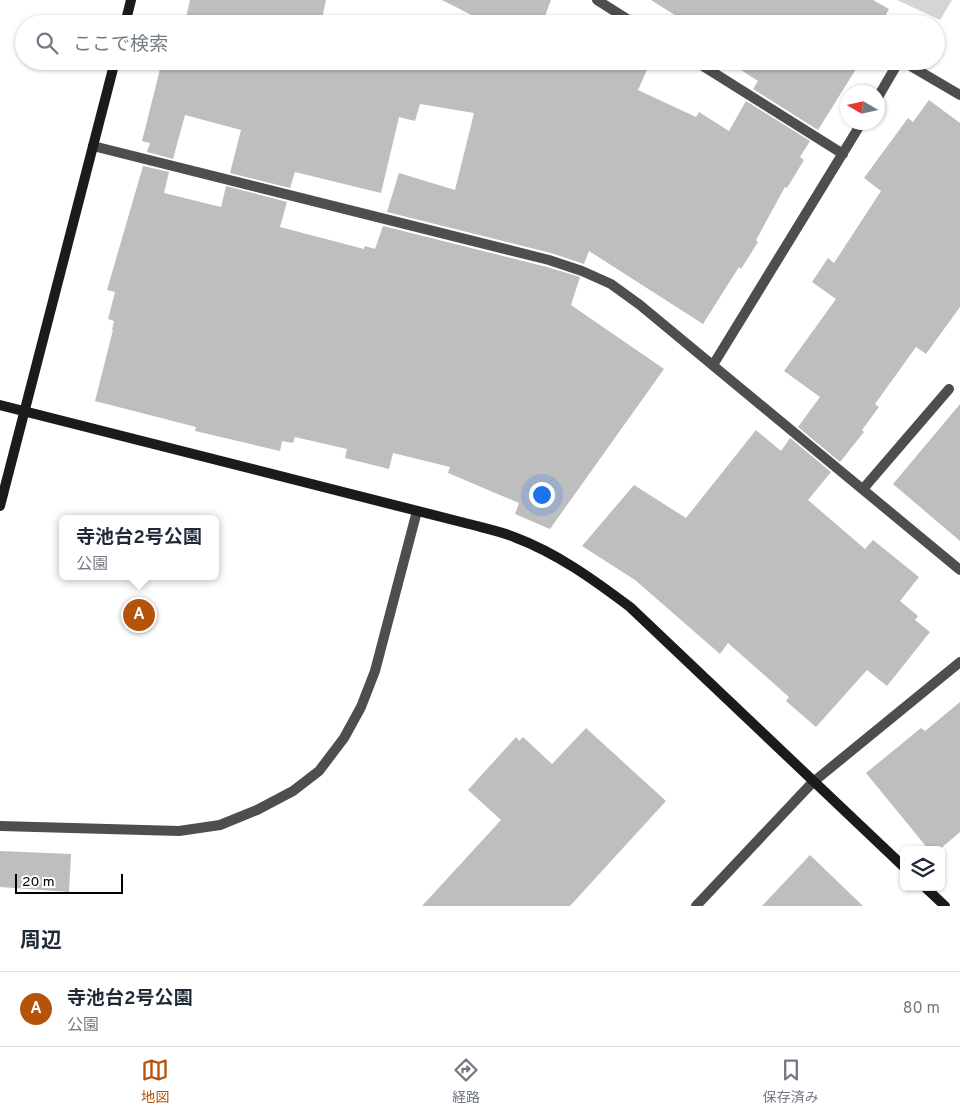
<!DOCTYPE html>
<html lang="ja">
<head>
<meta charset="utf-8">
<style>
  :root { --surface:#fff; --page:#f2f2f3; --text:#1f2937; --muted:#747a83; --line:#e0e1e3; --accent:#b45309 }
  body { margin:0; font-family:Overpass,"Noto Sans JP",sans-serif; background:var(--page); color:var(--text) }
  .controls { position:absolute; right:15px; bottom:15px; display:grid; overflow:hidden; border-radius:8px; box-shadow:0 1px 4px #0004 }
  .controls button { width:45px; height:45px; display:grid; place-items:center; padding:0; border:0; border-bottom:1px solid var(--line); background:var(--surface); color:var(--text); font:25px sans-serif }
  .compass { position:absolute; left:840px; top:85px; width:45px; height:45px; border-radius:50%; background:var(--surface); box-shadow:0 1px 4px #0004; rotate:279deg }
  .scale { position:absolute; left:15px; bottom:12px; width:108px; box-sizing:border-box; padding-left:5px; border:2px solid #000; border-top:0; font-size:14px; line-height:18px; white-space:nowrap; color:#000; -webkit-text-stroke:4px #fff; paint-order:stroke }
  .you { position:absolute; left:541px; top:494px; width:18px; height:18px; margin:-12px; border:4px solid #fff; border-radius:50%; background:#1a73e8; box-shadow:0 0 0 8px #1a73e833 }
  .badge { display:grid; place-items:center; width:32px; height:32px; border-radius:50%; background:var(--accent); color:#fff; font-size:16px; font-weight:700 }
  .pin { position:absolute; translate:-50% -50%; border:2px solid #fff; box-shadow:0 1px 5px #0006 }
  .popup { position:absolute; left:59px; top:515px; width:160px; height:65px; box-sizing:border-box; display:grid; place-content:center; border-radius:8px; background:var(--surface); filter:drop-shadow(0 1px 4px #0005); font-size:16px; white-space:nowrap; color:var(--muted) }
  .popup b { font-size:19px; color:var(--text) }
  .popup::after { content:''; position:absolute; left:50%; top:100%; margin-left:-10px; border:10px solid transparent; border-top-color:var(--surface) }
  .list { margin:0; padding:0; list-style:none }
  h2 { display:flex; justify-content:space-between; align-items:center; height:65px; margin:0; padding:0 20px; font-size:21px }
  h2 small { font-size:16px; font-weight:400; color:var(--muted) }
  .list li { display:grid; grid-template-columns:32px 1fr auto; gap:15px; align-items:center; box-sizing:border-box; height:75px; padding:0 20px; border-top:1px solid var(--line) }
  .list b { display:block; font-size:19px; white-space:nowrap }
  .list p { margin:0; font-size:16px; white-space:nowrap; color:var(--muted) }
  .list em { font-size:16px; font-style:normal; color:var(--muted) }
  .icon { flex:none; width:28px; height:28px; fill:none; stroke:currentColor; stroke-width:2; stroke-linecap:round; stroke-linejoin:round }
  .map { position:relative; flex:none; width:960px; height:906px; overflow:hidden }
  .search { position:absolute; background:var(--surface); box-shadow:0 1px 4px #0004; left:15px; right:15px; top:15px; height:55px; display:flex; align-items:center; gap:12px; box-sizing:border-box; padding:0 18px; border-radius:28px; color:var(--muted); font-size:19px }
  .sheet { height:140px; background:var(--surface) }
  nav { display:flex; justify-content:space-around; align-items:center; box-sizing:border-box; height:70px; border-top:1px solid var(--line); background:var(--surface); font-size:14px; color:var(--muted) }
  nav a { display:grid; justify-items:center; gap:2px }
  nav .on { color:var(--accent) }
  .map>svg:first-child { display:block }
  .green { fill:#d5d5d5 }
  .building { fill:#bebebe }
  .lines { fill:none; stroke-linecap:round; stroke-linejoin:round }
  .street { stroke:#4e4e4e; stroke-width:10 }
  .secondary { stroke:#1b1b1b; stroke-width:10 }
</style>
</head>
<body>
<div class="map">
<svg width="960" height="906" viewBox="0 0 960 906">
  <rect width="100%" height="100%" fill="#fff"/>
  <path class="green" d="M897,0H952L940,20Z"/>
  <path class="building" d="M190,0H326L321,24H172L174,16L186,18Z
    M442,0H551L542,24H489Z
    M651,0H873L889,9L881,24H689Z
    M162,61H651L638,90L696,117L699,112L729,131L746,101L810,141L800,157L804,160L787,188L785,187L756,240L758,242L741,269L739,267L703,324L589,251L584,264L551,253L387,212L399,173L455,190L474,113L420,104L415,121L399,117L381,193L295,172L290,188L230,173L241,130L185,115L173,159L147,152L150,143L142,141Z
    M727,61H861L818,130L753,89L758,81Z
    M929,100L960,123V307L926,354L916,347L875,404L879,407L862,430L864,432L840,462L798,427L820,397L784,371L836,299L812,282L828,258L834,263L881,191L864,178L908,118L913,122Z
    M143,166L169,172L164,193L221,207L226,186L287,202L280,227L364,249L365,246L375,249L383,226L547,267L580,277L571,305L664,369L550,529L515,514L519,503L448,473L450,467L393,453L389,469L345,458L347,449L295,437L293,443L282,441L280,451L195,431L196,427L95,401L113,330H112L114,321L108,319L115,292L107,290Z
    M960,404V541L893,484Z
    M756,430L781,451L790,438L831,472L808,500L865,549L873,540L919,577L900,601L918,616L915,620L930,632L887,686L867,670L816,727L786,701L789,697L728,643L720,654L635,580L582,546L634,485L686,518Z
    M960,702V832L939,850H929L866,773L921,728L925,731Z
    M586,728L666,801L570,906H422L501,820L468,790L516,737L519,741L523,737L552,764Z
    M0,851L71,854L69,892L0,887Z
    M810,855L863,906H762Z"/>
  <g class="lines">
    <path class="street" d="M597,0L635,24
      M695,61L843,154
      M902,61L960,95
      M878,97L899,61
      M93,146L549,260L582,271L611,284L640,305L960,570
      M713,365L862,122
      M863,489L949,389
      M0,826L179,831L220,825L257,810L293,791L319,771L344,738L361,707L375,671L417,511
      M696,906L812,783L960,662"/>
    <path class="secondary" d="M125,24L131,0
      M0,405L469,524C484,528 500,531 514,537C557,553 594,580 630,607L904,867
      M0,506L115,61
      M925,887L945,906"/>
  </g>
</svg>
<div class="controls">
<button><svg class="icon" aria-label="layers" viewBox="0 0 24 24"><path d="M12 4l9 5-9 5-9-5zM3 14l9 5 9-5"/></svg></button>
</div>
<svg class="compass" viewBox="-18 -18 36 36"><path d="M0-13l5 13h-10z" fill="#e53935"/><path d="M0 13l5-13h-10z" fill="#747a83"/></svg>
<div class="scale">20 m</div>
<div class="you"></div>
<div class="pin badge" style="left:139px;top:615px">A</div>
<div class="popup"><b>寺池台2号公園</b>公園</div>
<div class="search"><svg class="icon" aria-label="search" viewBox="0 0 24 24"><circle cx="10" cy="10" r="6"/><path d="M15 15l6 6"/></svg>ここで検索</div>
</div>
<section class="sheet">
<h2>周辺<small></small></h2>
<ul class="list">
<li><span class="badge">A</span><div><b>寺池台2号公園</b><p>公園</p></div><em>80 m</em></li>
</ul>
</section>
<nav>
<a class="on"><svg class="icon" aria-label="map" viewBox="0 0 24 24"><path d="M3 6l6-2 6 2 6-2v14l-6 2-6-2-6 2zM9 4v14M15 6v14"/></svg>地図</a>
<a><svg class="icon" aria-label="directions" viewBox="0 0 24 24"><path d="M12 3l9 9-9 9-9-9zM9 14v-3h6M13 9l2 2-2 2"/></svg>経路</a>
<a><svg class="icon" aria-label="saved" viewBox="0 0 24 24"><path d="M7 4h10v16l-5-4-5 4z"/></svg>保存済み</a>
</nav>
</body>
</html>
